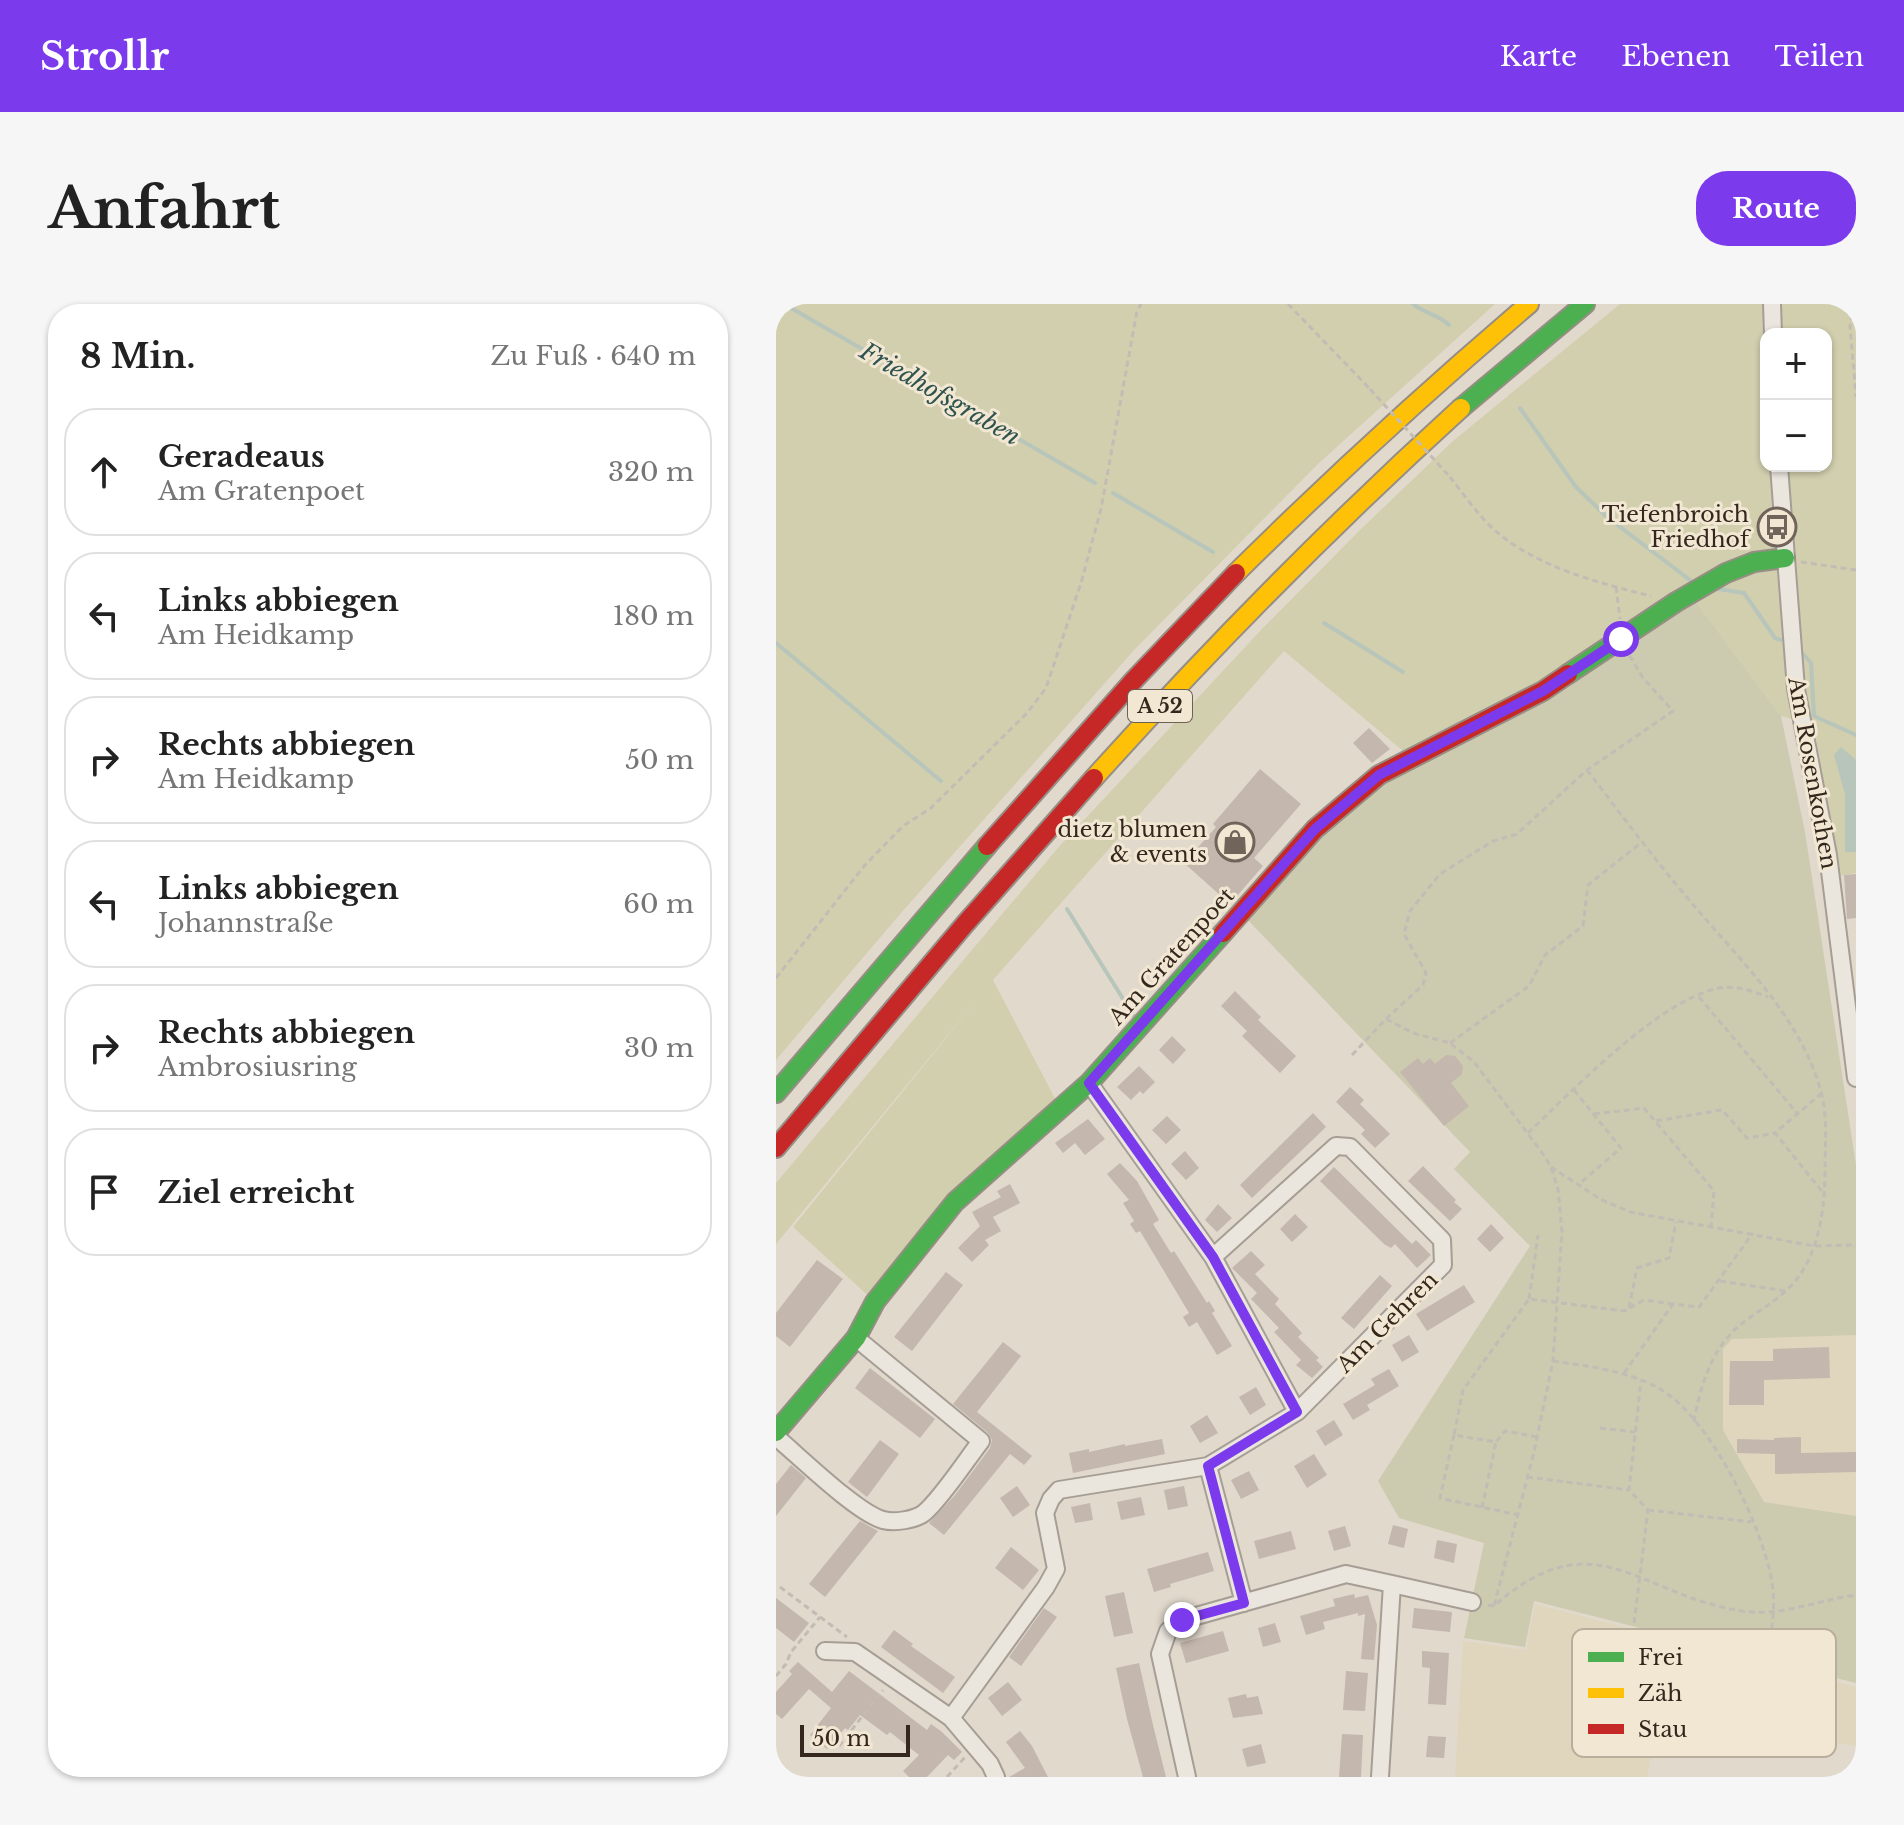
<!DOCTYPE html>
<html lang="de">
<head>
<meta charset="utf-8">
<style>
  :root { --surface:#fff; --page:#f6f6f6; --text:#222; --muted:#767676; --line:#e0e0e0; --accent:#7c3aed }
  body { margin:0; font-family:"Libre Baskerville",serif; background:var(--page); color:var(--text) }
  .controls { position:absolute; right:24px; top:24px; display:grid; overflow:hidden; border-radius:16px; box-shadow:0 2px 6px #0004 }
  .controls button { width:72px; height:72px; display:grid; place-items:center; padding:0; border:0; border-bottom:2px solid var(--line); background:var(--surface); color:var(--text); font:40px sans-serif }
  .scale { position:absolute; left:24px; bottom:20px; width:110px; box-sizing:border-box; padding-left:8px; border:4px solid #34271e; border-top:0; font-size:22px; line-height:28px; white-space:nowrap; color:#34271e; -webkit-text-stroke:6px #f2e7d2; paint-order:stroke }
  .stop { position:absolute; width:24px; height:24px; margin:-18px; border:6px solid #7c3aed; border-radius:50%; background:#fff }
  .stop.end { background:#7c3aed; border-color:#fff; box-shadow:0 2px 8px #0008 }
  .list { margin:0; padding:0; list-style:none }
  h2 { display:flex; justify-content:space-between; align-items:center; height:104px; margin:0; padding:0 32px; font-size:34px }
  h2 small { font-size:26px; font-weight:400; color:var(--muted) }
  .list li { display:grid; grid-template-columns:52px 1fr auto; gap:24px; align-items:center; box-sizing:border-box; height:128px; margin:0 16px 16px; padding:0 16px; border:2px solid var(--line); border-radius:32px }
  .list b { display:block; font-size:30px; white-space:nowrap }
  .list p { margin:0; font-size:26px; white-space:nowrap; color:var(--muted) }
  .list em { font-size:26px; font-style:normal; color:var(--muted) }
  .icon { flex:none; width:44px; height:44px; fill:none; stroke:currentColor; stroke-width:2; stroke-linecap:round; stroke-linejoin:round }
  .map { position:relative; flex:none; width:1080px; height:1473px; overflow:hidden; border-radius:32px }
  header { display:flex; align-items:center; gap:48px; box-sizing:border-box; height:112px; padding:0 40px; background:var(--accent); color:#fff }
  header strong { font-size:38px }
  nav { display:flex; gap:44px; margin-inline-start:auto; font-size:28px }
  .intro { display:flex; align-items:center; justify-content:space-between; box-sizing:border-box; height:192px; padding:0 48px }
  h1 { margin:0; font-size:56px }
  .button { padding:20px 36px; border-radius:32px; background:var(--accent); color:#fff; font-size:28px; font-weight:700 }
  main { display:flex; gap:48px; padding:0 48px }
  aside { flex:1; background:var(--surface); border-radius:32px; box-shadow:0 2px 6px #0004 }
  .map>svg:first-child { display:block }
  .farmland { fill:#e0d6bd }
  .green { fill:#d2cfaf; fill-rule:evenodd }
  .cemetery { fill:#cccaaf }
  .water { fill:#b7c5bb }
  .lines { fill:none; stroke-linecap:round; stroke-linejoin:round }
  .stream { stroke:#b7c5bb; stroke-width:4 }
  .building { fill:#c4b7ad }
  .street-casing { stroke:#a69e95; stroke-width:20 }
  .fast-casing { stroke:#968e85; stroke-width:22 }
  .slow-casing { stroke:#968e85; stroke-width:22 }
  .jam-casing { stroke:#968e85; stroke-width:22 }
  .path { stroke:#c2bcb4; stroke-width:3; stroke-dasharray:6 4; stroke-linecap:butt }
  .street { stroke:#eae5dd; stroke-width:16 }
  .fast { stroke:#4caf50; stroke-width:18 }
  .slow { stroke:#ffc107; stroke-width:18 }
  .jam { stroke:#c62828; stroke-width:18 }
  .path-bridge { stroke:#c2bcb4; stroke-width:3; stroke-dasharray:6 4; stroke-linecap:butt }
  .route { stroke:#7c3aed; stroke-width:10 }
  .labels { text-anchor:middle; stroke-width:6; stroke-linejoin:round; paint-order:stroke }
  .shield { fill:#f2e7d2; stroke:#6d6154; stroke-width:2 }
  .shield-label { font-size:20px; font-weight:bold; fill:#34271e }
  .poi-label { font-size:22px; fill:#34271e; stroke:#f2e7d2; text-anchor:end }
  .street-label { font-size:22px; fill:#34271e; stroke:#f2e7d2 }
  .water-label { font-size:24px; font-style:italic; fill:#2f534e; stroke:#f2e7d2 }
  .key { fill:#f2e7d2; stroke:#b9ad9c; stroke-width:2 }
  .key-label { font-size:22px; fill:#34271e }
</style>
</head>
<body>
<header>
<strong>Strollr</strong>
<nav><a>Karte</a><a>Ebenen</a><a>Teilen</a></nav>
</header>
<div class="intro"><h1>Anfahrt</h1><a class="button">Route</a></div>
<main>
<aside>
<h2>8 Min.<small>Zu Fuß · 640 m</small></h2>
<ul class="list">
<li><svg class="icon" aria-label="ahead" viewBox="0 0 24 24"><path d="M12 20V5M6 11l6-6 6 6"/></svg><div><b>Geradeaus</b><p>Am Gratenpoet</p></div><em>320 m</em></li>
<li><svg class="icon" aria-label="left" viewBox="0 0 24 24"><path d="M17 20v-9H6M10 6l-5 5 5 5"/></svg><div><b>Links abbiegen</b><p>Am Heidkamp</p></div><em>180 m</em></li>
<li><svg class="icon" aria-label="right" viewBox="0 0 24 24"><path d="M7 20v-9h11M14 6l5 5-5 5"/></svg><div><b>Rechts abbiegen</b><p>Am Heidkamp</p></div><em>50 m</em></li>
<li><svg class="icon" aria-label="left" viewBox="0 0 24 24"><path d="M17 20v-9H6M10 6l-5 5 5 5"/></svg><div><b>Links abbiegen</b><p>Johannstraße</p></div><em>60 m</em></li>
<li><svg class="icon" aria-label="right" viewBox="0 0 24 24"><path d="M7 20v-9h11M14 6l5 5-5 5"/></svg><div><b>Rechts abbiegen</b><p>Ambrosiusring</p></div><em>30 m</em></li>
<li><svg class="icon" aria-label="arrive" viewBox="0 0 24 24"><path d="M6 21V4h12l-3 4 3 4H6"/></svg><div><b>Ziel erreicht</b></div></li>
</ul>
</aside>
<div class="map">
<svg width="1080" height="1473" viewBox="0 0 1080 1473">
  <rect width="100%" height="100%" fill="#e1d9cc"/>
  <path class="farmland" d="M1080,1031V1212L988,1198L947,1126V1044L956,1034Z
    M759,1300L1080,1383V1442L881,1415L871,1473H679L687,1337L750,1346Z"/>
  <path class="green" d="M0,0H719L543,159L360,344L125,609L0,756Z
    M844,0H1080V569L1062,572L1038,421L1005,412L920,298L633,452L508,347L217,676L284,804L179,898L99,998L17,923L204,692L0,940V879L281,545L485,326L585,225L677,137ZM990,30H1050V162H990Z"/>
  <path class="cemetery" d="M920,298L1005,412L1029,528L1080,861V1031L956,1035L947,1045V1126L988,1198L1080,1212V1379L758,1297L749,1343L688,1334L708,1239L623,1214L602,1177L754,942L678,865L694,848L469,613L545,530L607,475Z"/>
  <path class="water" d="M1065,443L1080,456V548H1069V490L1058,451Z"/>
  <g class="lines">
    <path class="stream" d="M8,0L319,179
      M637,0C649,10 662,10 673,21
      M744,104L800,183L831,213L914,276
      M337,189L437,248
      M943,285L968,289L999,334L1005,336
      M548,319L627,368
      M0,339L165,477
      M1027,350L1035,359L1038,412L1080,431
      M291,605L359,714"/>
  </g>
  <path class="building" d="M593,424L614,445L596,459L577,439Z
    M484,465L525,500L478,554L487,562L454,600L408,559L440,523L437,520Z
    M1080,570V614L1071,615L1068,571Z
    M413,627L422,636L409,650L399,640Z
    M459,687L485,713L482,716L520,752L504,769L466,732L471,727L445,702Z
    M396,732L410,746L397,760L383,746Z
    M670,751L679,752L687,762L686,770L675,779L693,802L668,822L624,768L642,754L647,760L654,754L659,760Z
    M363,762L379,778L367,790L364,787L355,796L341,783Z
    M574,783L588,796L584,800L614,830L599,844L585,830L589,826L560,798Z
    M537,809L550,823L476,894L464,881Z
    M391,812L405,826L390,840L376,826Z
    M312,815L329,835L309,851L299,839L287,849L279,839Z
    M409,847L423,864L410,876L395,860Z
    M344,859L361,877L383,916L377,920L395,949L398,947L431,999L433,997L439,1007L436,1009L456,1042L441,1051L421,1018L413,1023L407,1013L413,1009L364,927L360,929L354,920L358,917L347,899L353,896L331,870Z
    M647,862L680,896L678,898L686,905L674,917L632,877Z
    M558,863L636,940L640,936L655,951L641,964L619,940L615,944L608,940L544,877Z
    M234,880L244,899L217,913L225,927L209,936L213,941L196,958L182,944L204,922L196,908L225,893L221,887Z
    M442,900L456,914L441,928L429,916Z
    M519,910L532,923L516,938L504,925Z
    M715,920L728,934L714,948L701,935Z
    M475,947L489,961L479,970L503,995L499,1000L526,1029L522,1033L543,1054L540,1056L547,1063L536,1074L520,1061L525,1056L498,1028L503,1024L475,995L481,989L456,964Z
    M41,956L67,975L14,1043L0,1032V1009Z
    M170,968L187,981L136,1047L118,1033Z
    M604,971L616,982L578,1025L565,1014Z
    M688,981L699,998L651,1027L640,1010Z
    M633,1031L643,1048L626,1058L616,1041Z
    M227,1038L245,1052L201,1108L256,1152L248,1161L234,1150L168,1231L153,1219L179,1191L214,1144L216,1136L212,1129L177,1100Z
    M1053,1043L1054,1074L988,1076V1101H953L954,1057H997V1045Z
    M94,1064L159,1115L144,1134L79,1084Z
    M613,1065L623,1082L591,1101L594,1106L577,1116L567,1100L599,1081L595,1075Z
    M480,1083L490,1101L474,1111L463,1093Z
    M431,1111L442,1129L424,1139L414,1122Z
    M558,1116L567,1131L549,1142L540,1127Z
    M1025,1133V1149L1080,1148V1168L999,1170V1150L961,1149V1135L998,1136V1134Z
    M386,1135L389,1150L297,1169L293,1149L313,1145V1148L349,1140V1142Z
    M104,1136L123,1150L91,1193L72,1178Z
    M538,1150L551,1171L531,1184L518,1162Z
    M15,1161L30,1174L0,1212V1180Z
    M473,1167L483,1186L465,1195L455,1176Z
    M241,1182L254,1201L237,1213L224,1194Z
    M408,1182L412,1202L392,1206L388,1186Z
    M365,1193L369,1211L345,1216L341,1198Z
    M314,1199L317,1216L299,1219L295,1203Z
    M84,1217L102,1227L49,1293L33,1280Z
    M617,1221L632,1225L628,1244L612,1240Z
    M569,1222L575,1242L558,1247L552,1227Z
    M515,1227L520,1245L483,1255L478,1237Z
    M661,1236L681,1240L678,1259L658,1254Z
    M235,1243L263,1266L247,1286L219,1264Z
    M432,1248L438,1267L394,1280L395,1283L378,1288L371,1265Z
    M348,1288L357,1329L338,1333L329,1292Z
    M578,1290L579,1294L592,1291L601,1321L598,1356L585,1355L589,1310L582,1312V1309L547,1318L549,1325L530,1331L524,1312L559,1302L557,1295Z
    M0,1294L33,1319L18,1338L0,1324Z
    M268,1304L281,1313L245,1362L233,1353Z
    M638,1304L676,1308L674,1328L636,1324Z
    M499,1319L505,1338L487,1343L482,1324Z
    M118,1326L137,1340L135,1342L179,1373L167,1389L105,1343Z
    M447,1327L453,1347L410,1359L404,1339Z
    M646,1347L673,1349L670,1401L652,1400L654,1364L646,1363Z
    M22,1358L56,1388L73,1367L151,1426L155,1420L166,1428L186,1448L178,1456L172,1451L151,1473H133L127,1467L143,1451L114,1428L111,1431L84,1411L72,1426L69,1424L51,1445L34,1431L55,1404L33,1385L6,1415L0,1410V1388L16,1370L13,1367Z
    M363,1359L377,1421L390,1473H367L351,1415L340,1364Z
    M570,1367L592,1369L589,1407L567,1406Z
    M232,1378L246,1396L226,1412L212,1394Z
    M470,1390L471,1394L482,1392L487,1410L457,1414L452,1394Z
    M244,1427L256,1442L272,1473H233L249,1464L230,1438Z
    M566,1430L587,1431L585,1473H563Z
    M652,1432L670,1433L668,1454L650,1453Z
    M485,1440L490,1459L471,1463L466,1445Z"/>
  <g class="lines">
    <defs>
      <path id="street" d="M996,0L997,30
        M1003,162L1020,385L1052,551L1080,774
        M437,953L560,842L574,843L666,936L667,961L521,1108
        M0,1133C23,1152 81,1209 107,1216C118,1219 139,1216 148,1209C165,1195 191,1155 205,1137L80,1034
        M432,1162L468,1299
        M616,1280L696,1298
        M49,1347L79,1348L175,1414L214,1460L220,1473
        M175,1414L270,1283L280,1265L269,1209L275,1195L283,1186L432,1162L521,1108L437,953L313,779
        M411,1473L384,1350L392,1327L406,1316L570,1270L616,1280L604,1473"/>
      <path id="fast" d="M685,104L809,0
        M792,370L900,298L950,269L978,258L1009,254
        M0,789L211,542
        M0,1128L80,1034L99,998L179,898L313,779L447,629"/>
      <path id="slow" d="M460,269C555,175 652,86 753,0
        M318,474C435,344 556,221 685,104"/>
      <path id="jam" d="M211,542L358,376L460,269
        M447,629L539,525L603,471L767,387L792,370
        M0,844L189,620L318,474"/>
    </defs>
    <use href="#street" class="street-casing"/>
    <use href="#fast" class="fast-casing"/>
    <use href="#slow" class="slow-casing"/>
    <use href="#jam" class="jam-casing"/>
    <path class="path" d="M512,0L594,85
      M1078,0L1074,22L1080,93
      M674,173C689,192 704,214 722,229C764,264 823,279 875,292
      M1025,258L1080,266
      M840,283L844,315
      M811,466C847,513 882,560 920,604C967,659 1026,716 1045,788C1052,812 1049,842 1049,866C1049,897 1045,933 1030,961C1015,990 988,1002 964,1021C935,1045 924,1083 918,1118
      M0,674L89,561L127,522L155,504L169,490L251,409L270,384L305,279L325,205L361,7L365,0
      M923,693L1021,809
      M610,715L647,681L650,669L628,630L634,607L664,570L717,537L741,530L811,466L897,407L867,374L852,349
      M674,739L753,682L769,651L807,622L812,581L866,538
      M576,751L610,715L637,729L674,739L698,758L767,850L775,863L782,885L786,928L777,1057L758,1148L718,1302
      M798,786L845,844L802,881
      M1046,789L999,829L1048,890
      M818,810L868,804L879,817
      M752,829C797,786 883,696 943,684C960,681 976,687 992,693
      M775,863L826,896L854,908L1038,942L1080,941
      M935,924L938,887L879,817L946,806L971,834L999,829
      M944,977L1010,987
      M753,995L762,931
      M853,1004L861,964L893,954L900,918
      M777,1057C813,1062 852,1067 884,1085C934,1114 984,1218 995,1273C1000,1298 997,1321 992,1346
      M848,1069L897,1000L923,1003L977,929
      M824,1124L859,1128
      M678,1131L664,1194L742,1211
      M761,1133L729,1127L720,1138L678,1131L687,1086L753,995L848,1007L868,996L897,1000
      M751,1173L853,1186
      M706,1204L720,1138
      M872,1206L975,1218
      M4,1283L71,1333
      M712,1301L718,1302C819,1213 861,1291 966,1307C1005,1313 1042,1296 1080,1291
      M858,1319L872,1206L853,1186L865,1077
      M0,1372L10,1360L15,1348L44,1313
      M63,1442L107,1386
      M171,1473L190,1452"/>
    <use href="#street" class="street"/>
    <use href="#fast" class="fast"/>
    <use href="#slow" class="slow"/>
    <use href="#jam" class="jam"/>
    <path class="path-bridge" d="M594,85L674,173"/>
  </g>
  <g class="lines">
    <path class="route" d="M406,1316L468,1299L432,1162L521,1108L437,953L313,779L539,525L603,471L767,387L845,335"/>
  </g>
  <defs>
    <symbol id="bus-ring" viewBox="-11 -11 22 22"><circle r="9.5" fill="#f2e7d2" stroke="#71655b" stroke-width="1.5"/><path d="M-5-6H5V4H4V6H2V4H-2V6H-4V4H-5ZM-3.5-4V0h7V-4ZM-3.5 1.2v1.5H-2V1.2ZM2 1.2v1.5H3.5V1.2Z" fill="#71655b"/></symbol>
    <symbol id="shop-ring" viewBox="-11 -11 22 22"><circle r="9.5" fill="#f2e7d2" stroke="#71655b" stroke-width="1.5"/><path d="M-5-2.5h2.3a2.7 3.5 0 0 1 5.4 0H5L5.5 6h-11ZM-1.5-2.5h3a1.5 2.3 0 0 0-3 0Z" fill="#71655b"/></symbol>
  </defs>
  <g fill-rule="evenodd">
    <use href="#bus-ring" x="979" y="201" width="44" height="44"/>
    <use href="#shop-ring" x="437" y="516" width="44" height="44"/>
  </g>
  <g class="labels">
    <rect class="shield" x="352" y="386" width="64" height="32" rx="6"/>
    <g class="shield-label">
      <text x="384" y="409">A 52</text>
    </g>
    <g class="poi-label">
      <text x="973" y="218">Tiefenbroich<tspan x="973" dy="25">Friedhof</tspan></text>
      <text x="431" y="533">dietz blumen<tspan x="431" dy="25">&amp; events</tspan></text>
    </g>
    <g class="street-label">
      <text transform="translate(1037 469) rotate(80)" y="8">Am Rosenkothen</text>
      <text transform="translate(395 652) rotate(-48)" y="8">Am Gratenpoet</text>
      <text transform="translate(611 1018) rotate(-45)" y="8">Am Gehren</text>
    </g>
    <g class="water-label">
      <text transform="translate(164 90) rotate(30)" y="8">Friedhofsgraben</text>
    </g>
  </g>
  <rect x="796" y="1325" width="264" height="128" rx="12" class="key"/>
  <rect x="812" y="1348" width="36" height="10" fill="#4caf50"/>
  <rect x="812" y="1384" width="36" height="10" fill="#ffc107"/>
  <rect x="812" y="1420" width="36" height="10" fill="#c62828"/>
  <g class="key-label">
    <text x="862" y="1361">Frei</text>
    <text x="862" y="1397">Zäh</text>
    <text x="862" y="1433">Stau</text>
  </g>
</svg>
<div class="controls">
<button>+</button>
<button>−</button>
</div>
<div class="scale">50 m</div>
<div class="stop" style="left:845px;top:335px"></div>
<div class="stop end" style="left:406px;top:1316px"></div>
</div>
</main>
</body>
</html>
